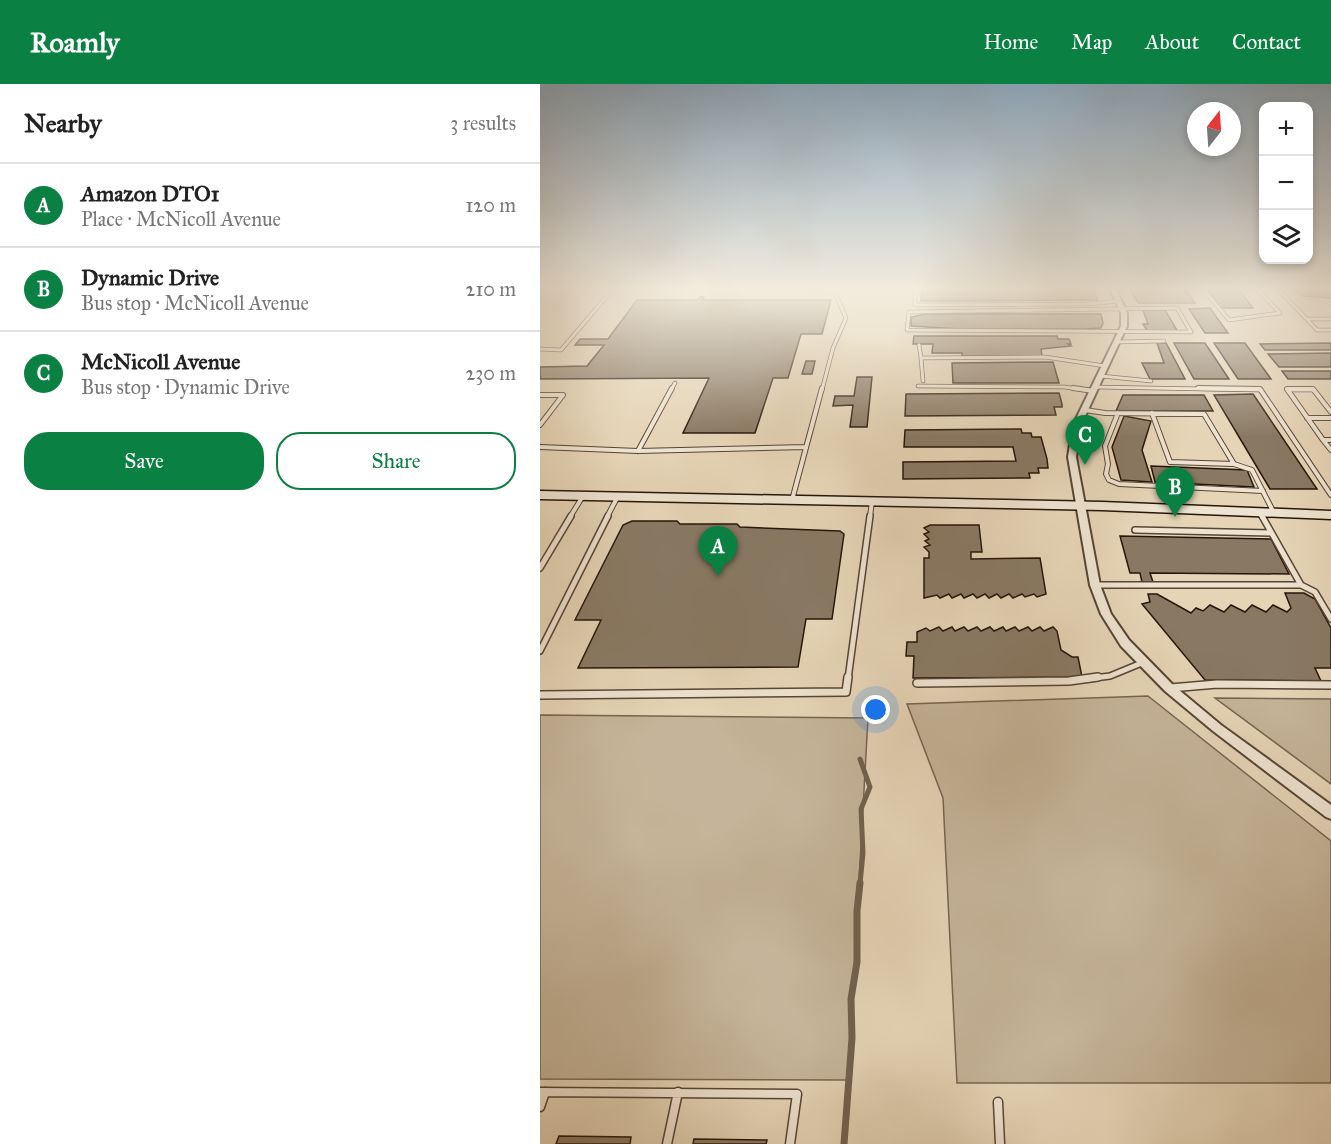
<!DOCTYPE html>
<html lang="en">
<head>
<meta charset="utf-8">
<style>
  :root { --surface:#fff; --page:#f2f2f2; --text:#222; --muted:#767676; --line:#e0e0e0; --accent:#0b8043 }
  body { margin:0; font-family:"IM FELL Great Primer",serif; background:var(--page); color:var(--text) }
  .controls { position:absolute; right:18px; top:18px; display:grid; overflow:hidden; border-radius:12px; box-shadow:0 3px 9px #0003 }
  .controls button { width:54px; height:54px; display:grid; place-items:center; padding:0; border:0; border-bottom:2px solid var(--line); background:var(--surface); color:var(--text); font:30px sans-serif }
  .compass { position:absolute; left:647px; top:18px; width:54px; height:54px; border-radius:50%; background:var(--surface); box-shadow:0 3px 9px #0003; rotate:17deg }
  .you { position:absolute; left:336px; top:626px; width:21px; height:21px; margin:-15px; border:4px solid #fff; border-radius:50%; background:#1a73e8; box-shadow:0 0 0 9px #1a73e833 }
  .badge { display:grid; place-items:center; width:39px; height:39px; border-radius:50%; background:var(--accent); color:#fff; font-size:20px; font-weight:700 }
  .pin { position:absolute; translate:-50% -50px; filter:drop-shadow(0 2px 3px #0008) }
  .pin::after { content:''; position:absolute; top:32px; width:21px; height:18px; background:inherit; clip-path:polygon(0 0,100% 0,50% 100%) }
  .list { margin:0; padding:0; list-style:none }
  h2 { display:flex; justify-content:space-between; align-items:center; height:78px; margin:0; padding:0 24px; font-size:26px }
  h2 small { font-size:20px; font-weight:400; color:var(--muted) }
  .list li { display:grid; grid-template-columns:39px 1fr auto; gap:18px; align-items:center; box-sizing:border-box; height:84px; padding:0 24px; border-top:2px solid var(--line) }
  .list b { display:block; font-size:22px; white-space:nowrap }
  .list p { margin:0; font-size:20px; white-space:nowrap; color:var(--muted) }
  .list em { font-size:20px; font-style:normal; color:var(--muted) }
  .actions { display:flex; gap:12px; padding:18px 24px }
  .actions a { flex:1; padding:14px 0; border:2px solid var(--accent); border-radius:24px; text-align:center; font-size:21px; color:var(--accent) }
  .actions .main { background:var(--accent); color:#fff }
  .icon { flex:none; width:33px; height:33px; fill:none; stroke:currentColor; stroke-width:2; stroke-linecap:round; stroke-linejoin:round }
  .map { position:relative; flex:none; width:791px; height:1060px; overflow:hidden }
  header { display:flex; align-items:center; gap:36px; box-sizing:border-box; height:84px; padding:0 30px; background:var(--accent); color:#fff }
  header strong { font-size:28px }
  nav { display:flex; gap:33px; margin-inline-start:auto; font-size:21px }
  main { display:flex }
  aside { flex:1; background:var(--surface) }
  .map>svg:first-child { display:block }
  .green { fill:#c5b499; stroke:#766551; stroke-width:1.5 }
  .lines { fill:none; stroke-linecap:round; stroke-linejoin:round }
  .stream-far1 { stroke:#72614d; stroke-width:5 }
  .stream { stroke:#72614d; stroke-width:7 }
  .building { fill:#897963; stroke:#261609; stroke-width:1.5 }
  .lane-far4-casing { stroke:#564634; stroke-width:4.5 }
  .lane-far3-casing { stroke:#564634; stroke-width:6 }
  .lane-far2-casing { stroke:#564634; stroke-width:8 }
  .lane-far1-casing { stroke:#564634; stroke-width:10 }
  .lane-casing { stroke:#564634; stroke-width:11 }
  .street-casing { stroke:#564634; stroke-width:4 }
  .secondary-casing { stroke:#261609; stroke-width:3 }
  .lane-far4 { stroke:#eee3d0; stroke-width:3 }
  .lane-far3 { stroke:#eee3d0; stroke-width:4 }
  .lane-far2 { stroke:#eee3d0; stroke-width:5 }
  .lane-far1 { stroke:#eee3d0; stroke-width:7 }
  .lane { stroke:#eee3d0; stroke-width:8 }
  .street { fill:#eee3d0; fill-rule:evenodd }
  .secondary { fill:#eee3d0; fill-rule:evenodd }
</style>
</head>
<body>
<header>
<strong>Roamly</strong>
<nav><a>Home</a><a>Map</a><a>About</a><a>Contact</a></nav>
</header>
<main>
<aside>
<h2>Nearby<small>3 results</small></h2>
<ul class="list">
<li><span class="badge">A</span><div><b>Amazon DTO1</b><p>Place · McNicoll Avenue</p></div><em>120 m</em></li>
<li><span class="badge">B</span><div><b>Dynamic Drive</b><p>Bus stop · McNicoll Avenue</p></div><em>210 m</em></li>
<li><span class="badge">C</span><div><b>McNicoll Avenue</b><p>Bus stop · Dynamic Drive</p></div><em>230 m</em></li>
</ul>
<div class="actions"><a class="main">Save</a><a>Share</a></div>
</aside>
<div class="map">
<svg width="791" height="1060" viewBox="0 0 791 1060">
  <rect width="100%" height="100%" fill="#e5d4b6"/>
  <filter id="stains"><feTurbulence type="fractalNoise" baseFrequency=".00333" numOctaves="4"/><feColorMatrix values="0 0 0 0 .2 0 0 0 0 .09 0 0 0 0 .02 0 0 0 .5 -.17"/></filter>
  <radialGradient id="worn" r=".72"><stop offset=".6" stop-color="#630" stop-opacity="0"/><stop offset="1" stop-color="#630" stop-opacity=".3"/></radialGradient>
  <path class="green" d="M608,612L791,757V999H417L403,714L367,620Z
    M675,614L791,615V700Z
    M0,631L328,634L308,996L0,995Z"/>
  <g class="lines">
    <path class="stream-far1" d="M320,800L323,769L321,725L330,703L320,675"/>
    <path class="stream" d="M304,1060L312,954L311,915L317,878V827L320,799"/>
  </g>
  <path class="building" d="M382,205H554L557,216L381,217Z
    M590,205H645L655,219H598Z
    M667,205H698L713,224H681Z
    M755,205H784L791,214L763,212Z
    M160,213H164L162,216H291L282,250H261L248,294H233L215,349H143L169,294L0,295V283L47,282L64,261H35L40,255H68L97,216H158Z
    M670,224L688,249H665L649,225Z
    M603,226H625L638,248H608L603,240H608Z
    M386,230H561L563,239L561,244L545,245H420L371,242V233Z
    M374,252H517L518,255H529L531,260H528L531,262L501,265L502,272H422V269H392L393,260H373Z
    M617,259H626L645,295H610L602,279H624Z
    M634,259H665L689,295H654Z
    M674,259H705L731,295H698Z
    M791,259V266H725L720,260Z
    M791,269V283H739L728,270Z
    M266,277H275L272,290H262Z
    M513,278L519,299H413L412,279Z
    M742,287H791V295H748Z
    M317,293H332L327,343H310L313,321L293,322L295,312H314Z
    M519,309L522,320V323H514L516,331L365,332L366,310Z
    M713,310L777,405H730L674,311Z
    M583,311H664L673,327H576Z
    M584,332L611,337L602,366L612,398L581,396L572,363Z
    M481,345L482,349H491L492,353H501L507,375L508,384H498L499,389H489L490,394L363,395V378L476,377L473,363H364L365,346Z
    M611,382L707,386L714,403L615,398Z
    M92,437H137L140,440H197L200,443L300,447L304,450L292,535H266L258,583L38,584L61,536H35L83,441Z
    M390,441H439L442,468H431V475L500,474L506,510L497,513L494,510L485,513L482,510L473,514L469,510L461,514L457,510L449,514L445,510L437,514L433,510L424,514L421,510L412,514L409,510L400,514L397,511L384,514V474H389V468L384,463L390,461L385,457L389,455L384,450L389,448L384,444Z
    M580,452L731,455L749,490L610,489L613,498H602L600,489H590Z
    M745,509H764L775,515L791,544V584H775L781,597L665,596L602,520L610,518L608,510H617L651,529L656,524L663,527L670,521L684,528L691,521L705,528L712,521L726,528L733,521L747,528L751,524Z
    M399,543L403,547L412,543L415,547L424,543L428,547L437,543L441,547L450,543L454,547L463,543L466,547L475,543L479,547L488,543L492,547L500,543L504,547L513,543L517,547L521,566L532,573H538L542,593L373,594L374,572H366L367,558H377V548L386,544L390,547Z
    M19,1052L91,1053L90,1060H16Z
    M154,1055L227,1056L226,1060H153Z"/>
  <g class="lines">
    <defs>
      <path id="lane-far4" d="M266,205L283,206L296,211L306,234L293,264L282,306
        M375,205V221L549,220L579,217
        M654,205L657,207
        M663,205L689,236L740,229L717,205
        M738,205L777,246H791
        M637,224L651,248L367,246L369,228Z
        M767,235H791
        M577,258L624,257
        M379,261L381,274
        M0,265L21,266L73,205
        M561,292L611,297
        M383,297L381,274L505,273L565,282
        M378,302L524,303L545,306
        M555,303L721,306
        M131,306L135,299
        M748,306H774"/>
      <path id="lane-far3" d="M533,304L554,307
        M658,304L720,305L791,411
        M0,311H23L0,341
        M545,326L565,329L664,330L694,380L712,386L734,429
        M578,329L565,362L568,380L566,390L569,396L579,400L723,407
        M612,329L630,378L694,380
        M767,334H791
        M783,356L747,305H773L791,328
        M791,356H783L791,366
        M0,363L98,367L266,363
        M98,367L132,304
        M252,416L282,304
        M720,429L722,433
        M30,433L43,412
        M67,433L78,412
        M330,433L332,417"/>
      <path id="lane-far2" d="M722,432L761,501
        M595,446L731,449
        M0,484L31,432
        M555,501H761L775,508L791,535
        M0,567L68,432
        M308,595L330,432
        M546,595L570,592L604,578"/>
      <path id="lane-far1" d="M377,599L529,597L558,593
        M630,604L677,600L791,601
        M0,611L306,608L308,593"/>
      <path id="lane" d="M0,1008L257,1010L250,1060
        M458,1018L460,1060
        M0,1023L5,1008
        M127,1060L138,1008"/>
      <path id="street" d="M570,205H576L587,229V242L541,341L536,373L560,501L571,530L589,556L633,601L681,641L791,721V735L786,733L673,647L625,607L581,562L561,530L550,501L528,373L533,341L581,242V229Z"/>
      <path id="secondary" d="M0,407L562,418L791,427V435L562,426L0,415Z"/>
    </defs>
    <use href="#lane-far4" class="lane-far4-casing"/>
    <use href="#lane-far3" class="lane-far3-casing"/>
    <use href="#lane-far2" class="lane-far2-casing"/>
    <use href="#lane-far1" class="lane-far1-casing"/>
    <use href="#lane" class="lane-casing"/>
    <use href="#street" class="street-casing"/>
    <use href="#secondary" class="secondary-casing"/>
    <use href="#lane-far4" class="lane-far4"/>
    <use href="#lane-far3" class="lane-far3"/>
    <use href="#lane-far2" class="lane-far2"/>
    <use href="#lane-far1" class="lane-far1"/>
    <use href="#lane" class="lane"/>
    <use href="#street" class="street"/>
    <use href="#secondary" class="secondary"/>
  </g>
  <linearGradient id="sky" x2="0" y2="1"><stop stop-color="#8da7bc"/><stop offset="0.58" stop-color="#f3ecde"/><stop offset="1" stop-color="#f3ecde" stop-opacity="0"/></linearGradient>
  <rect width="791" height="353" fill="url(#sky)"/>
  <rect width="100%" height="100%" filter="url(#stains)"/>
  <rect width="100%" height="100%" fill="url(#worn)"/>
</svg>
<div class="controls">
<button>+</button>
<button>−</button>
<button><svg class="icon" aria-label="layers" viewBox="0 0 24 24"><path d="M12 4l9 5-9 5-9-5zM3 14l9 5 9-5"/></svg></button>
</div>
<svg class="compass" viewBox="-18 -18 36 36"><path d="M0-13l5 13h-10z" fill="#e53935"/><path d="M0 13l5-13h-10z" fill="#767676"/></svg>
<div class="you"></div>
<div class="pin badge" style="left:178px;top:492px">A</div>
<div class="pin badge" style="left:635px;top:433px">B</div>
<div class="pin badge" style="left:545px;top:381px">C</div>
</div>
</main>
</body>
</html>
